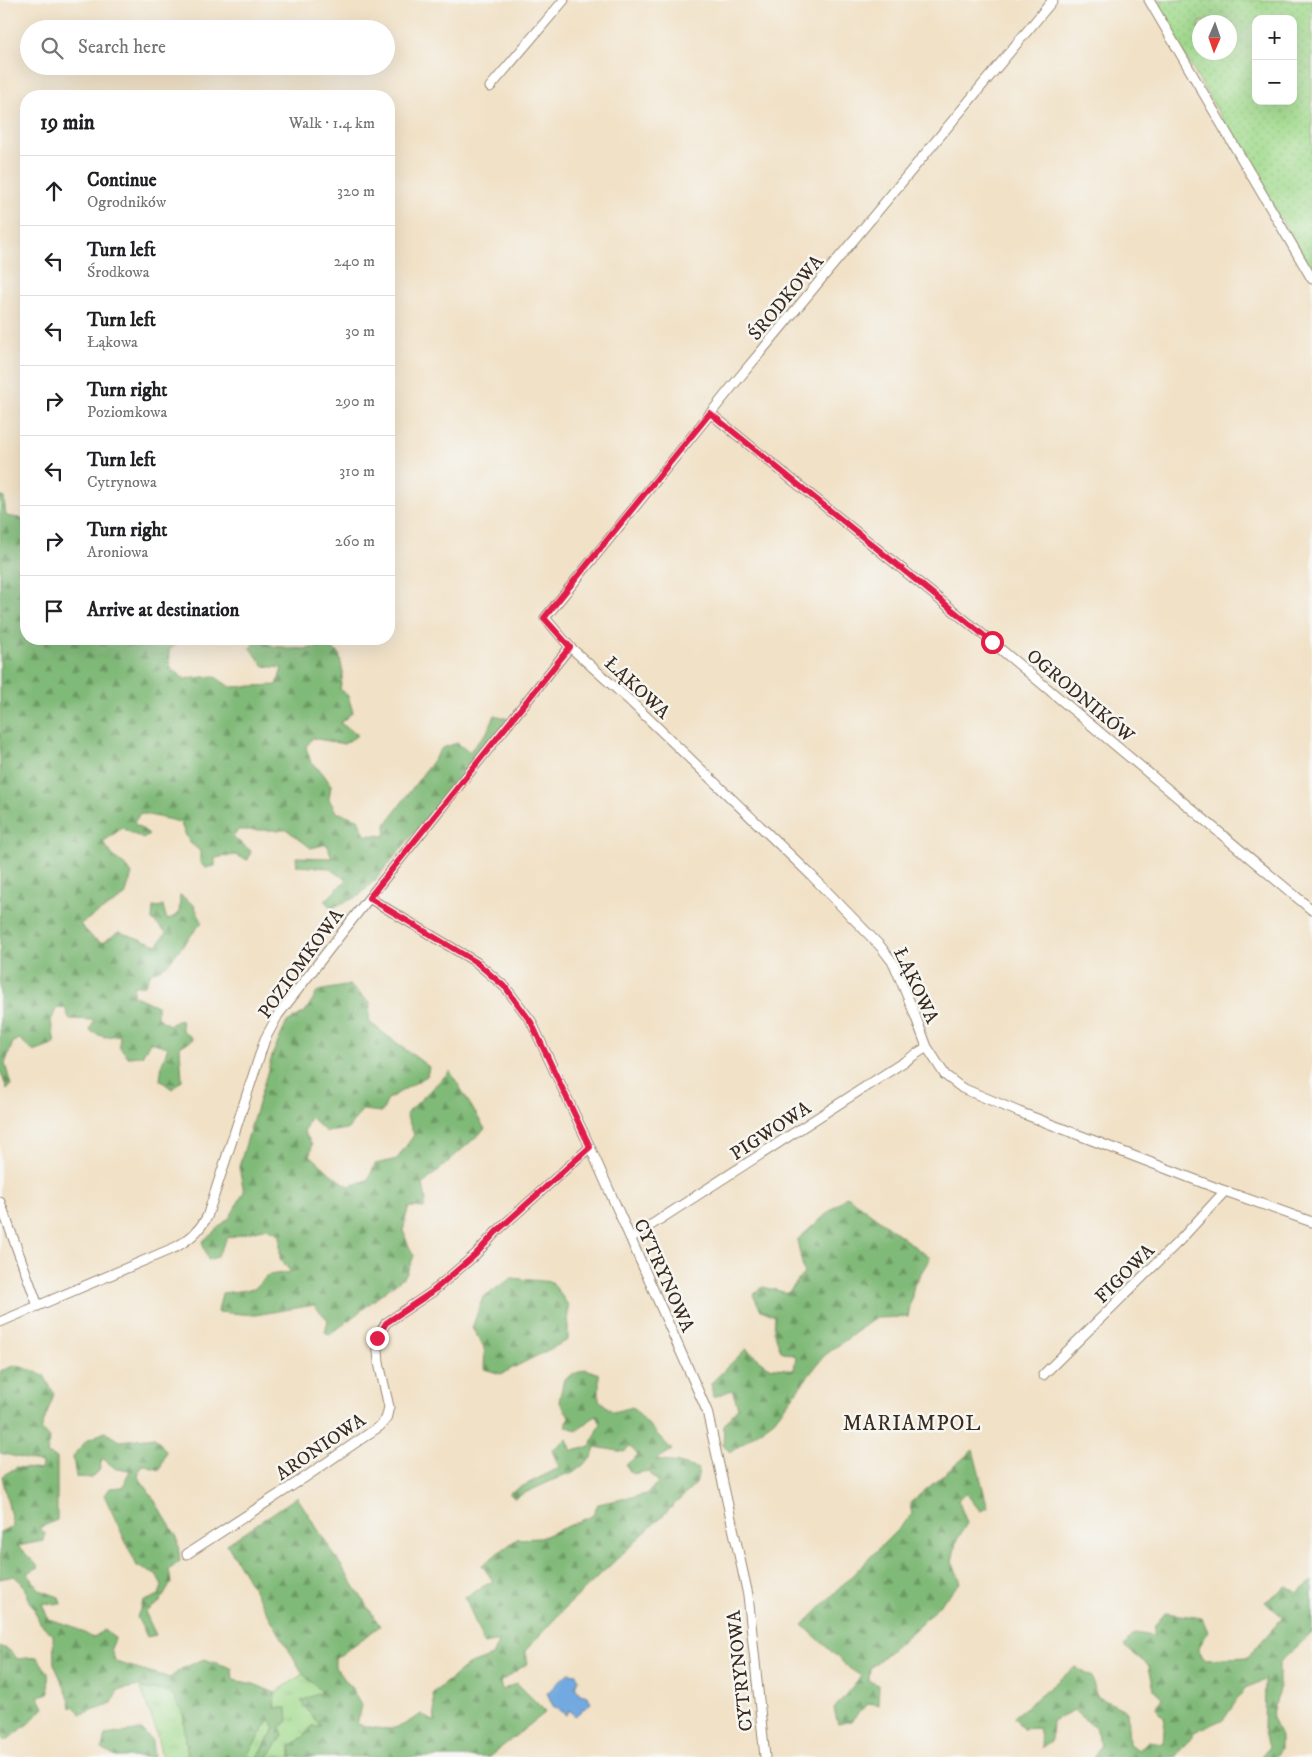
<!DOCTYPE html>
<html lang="en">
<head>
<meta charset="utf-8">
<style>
  :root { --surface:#fff; --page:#f2f2f2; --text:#202124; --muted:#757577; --line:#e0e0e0 }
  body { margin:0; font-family:"IM FELL DW Pica",serif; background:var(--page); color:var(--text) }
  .controls { position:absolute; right:15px; top:15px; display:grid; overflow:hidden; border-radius:10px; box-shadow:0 5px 20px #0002 }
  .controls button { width:45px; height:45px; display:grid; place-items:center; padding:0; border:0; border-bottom:1px solid var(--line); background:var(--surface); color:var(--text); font:25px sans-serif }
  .compass { position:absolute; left:1192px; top:15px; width:45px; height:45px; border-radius:50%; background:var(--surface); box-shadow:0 5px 20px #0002; rotate:182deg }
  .stop { position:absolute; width:15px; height:15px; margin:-11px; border:4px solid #e11d48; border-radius:50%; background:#fff }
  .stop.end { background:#e11d48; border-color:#fff; box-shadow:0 1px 5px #0008 }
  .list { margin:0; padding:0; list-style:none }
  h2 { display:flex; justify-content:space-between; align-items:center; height:65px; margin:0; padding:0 20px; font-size:21px }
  h2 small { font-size:16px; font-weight:400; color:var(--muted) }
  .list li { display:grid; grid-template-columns:32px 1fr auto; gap:15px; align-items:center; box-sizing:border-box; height:70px; padding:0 20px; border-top:1px solid var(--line) }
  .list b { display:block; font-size:19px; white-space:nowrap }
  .list p { margin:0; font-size:16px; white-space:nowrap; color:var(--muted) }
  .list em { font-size:16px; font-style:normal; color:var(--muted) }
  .icon { flex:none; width:28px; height:28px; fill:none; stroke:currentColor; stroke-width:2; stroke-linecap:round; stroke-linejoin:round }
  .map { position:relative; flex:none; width:1312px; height:1757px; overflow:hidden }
  .search { position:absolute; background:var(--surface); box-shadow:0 5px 20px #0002; left:20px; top:20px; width:375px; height:55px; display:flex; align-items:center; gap:12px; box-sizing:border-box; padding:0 18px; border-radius:28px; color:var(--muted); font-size:19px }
  .panel { position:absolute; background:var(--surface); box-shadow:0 5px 20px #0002; left:20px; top:90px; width:375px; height:555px; border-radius:20px }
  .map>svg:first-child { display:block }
  .grass { fill:url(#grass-tufts); stroke:#6e8255 }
  .forest { fill:url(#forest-firs); stroke:#5e724b }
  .garden { fill:url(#garden-dots); stroke:#6e8255; fill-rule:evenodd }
  .water { fill:#71a9e0; stroke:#566a7f }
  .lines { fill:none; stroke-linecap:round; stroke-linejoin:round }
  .minor-casing { stroke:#968672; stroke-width:11 }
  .minor { stroke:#fff; stroke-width:9 }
  .route { stroke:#e11d48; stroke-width:6 }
  .labels { text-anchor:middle; stroke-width:5; stroke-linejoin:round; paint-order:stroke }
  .street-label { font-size:19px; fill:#3b2a1e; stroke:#f6f6f2 }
  .quarter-label { font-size:21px; letter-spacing:1px; fill:#3b2a1e; stroke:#f6f6f2 }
</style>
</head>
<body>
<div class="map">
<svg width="1312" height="1757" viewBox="0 0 1312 1757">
  <defs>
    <pattern id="grass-tufts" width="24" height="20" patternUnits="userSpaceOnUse" patternTransform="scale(1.25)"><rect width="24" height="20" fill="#a0da8c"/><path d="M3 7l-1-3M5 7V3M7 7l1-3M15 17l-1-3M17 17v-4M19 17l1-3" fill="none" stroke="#8bbb78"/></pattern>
    <pattern id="forest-firs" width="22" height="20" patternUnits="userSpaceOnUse" patternTransform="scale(1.25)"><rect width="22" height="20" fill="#80ba78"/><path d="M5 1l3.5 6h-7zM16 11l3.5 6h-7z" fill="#6a9762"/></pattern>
    <pattern id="garden-dots" width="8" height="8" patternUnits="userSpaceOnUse" patternTransform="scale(1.25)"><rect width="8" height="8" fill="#a0da8c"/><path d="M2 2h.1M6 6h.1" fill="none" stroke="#8bbb78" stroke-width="1.8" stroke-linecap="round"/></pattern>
  </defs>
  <rect width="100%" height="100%" fill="#f6f6f2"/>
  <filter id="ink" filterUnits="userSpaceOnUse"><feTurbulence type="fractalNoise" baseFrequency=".02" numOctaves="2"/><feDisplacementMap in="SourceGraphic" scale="10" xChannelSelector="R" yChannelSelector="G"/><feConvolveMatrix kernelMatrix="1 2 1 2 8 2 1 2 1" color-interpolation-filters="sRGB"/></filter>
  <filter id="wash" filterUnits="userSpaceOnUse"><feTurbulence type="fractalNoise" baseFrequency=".0096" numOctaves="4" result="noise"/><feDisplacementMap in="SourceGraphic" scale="20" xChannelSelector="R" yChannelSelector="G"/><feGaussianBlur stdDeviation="1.12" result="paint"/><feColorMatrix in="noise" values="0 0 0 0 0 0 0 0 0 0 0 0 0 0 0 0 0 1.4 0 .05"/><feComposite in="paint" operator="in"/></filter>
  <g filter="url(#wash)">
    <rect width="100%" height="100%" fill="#f1e1c6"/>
    <path class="grass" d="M303,1674L323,1692L311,1715L322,1726H312L306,1735L291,1746V1757H268L283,1736L274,1709L275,1693Z
      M140,1686L148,1690L170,1691L183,1714L188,1757H162L155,1727Z
      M270,1718L275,1727L258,1757H246Z"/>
    <path class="forest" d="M0,495L4,498L6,516L26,519V639H181L180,642L169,650L170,668L184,679L214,676L230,687L277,685L282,668L264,666L250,648L258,639L273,646L303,649L326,646L339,653L343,673L340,689L348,696L353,712L340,723L358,735L344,744L312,738L306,747L311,763L322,772L331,785L329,799L336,812L358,819L365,835L385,836L386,824L442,748L457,743L469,752L487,732L495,715L508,719L376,879L359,896L331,908L325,901L347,879L340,876L329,868L297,866L296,857L332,858L327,844L311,848L287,830H238L233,837L251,851L248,860L235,855L215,858V866L205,868L200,863V851L189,842L180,822L140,813L134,823L149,834L143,839L122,828L103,842L113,856L128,868L132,874L125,896L80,924L93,938L102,943L119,932L158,945L166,932L152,920L153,907L163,906L167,920L179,914L180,895L194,905L202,922L167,965L151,973L145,985L134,986L133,995L157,1006V1017L169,1025L181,1019L182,1030L193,1039L180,1047L182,1080L172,1089L160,1080L162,1064L168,1047L150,1042L142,1056L128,1057L119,1046L120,1035L104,1037L90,1031L94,1020L69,1019L65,1007L56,1009L51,1021L55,1044L34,1052L20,1039L13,1042L5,1064L11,1085L7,1089L0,1070Z
      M349,985L370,1003L369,1022L429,1067L427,1076L388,1099L382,1112L362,1110L348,1129L326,1132L310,1117L304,1132L312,1144L310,1155L331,1174L349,1186L368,1180L375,1164L397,1159L414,1135L406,1114L450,1071L485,1129L423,1184L426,1200L424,1208L409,1207C401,1230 403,1235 414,1256L406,1275L330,1335L325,1332L328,1320L314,1305L255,1315L218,1312L222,1293L254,1289L268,1275L291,1272L280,1259V1234L267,1228L227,1238L217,1257L208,1260L202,1242L230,1217L244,1192L239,1167L273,1053L287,1022L305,1012L318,991Z
      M847,1196L930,1258L914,1285L908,1317L875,1318L824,1356L774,1420L731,1452L723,1445L724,1425L738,1407L732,1390L713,1397L711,1383L746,1349L769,1367L794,1370L796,1356L781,1351L774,1332L775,1316L761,1310L753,1295L763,1287L788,1293L804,1273L797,1240Z
      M512,1278L552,1282L568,1305V1340L501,1374L484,1369L485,1349L472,1328L483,1297Z
      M16,1365L44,1375L54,1394L41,1430L50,1438L47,1454L57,1458V1520L39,1528L45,1533L43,1541L18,1546L39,1567L27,1573L40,1590L59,1597L61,1604L42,1603L48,1619L72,1626L93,1638L104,1630L115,1638L111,1650L116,1662L170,1678L181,1669L204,1659L232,1668L233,1680L254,1684L275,1693L274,1708H287L288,1721L280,1728L283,1735L268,1757H258L275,1728L270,1719L246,1757H188L183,1714L170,1691L148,1690L140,1686L118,1690L112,1703L81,1714L73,1706L71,1708L70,1700L54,1664L53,1635L40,1623L22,1583L14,1576L0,1579V1532L13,1526L2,1476L17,1467L41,1470L42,1463L0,1453V1371Z
      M585,1369L599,1374V1400L613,1412L632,1407L672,1450L656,1460L679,1463L699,1469L696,1484L564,1609L525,1651L528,1663L500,1682L502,1690L517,1683L546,1712L489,1757H291V1746L306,1735L312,1726H321L311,1715L301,1701L322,1692L303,1674L227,1544L297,1497L380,1626L335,1659V1667L351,1687L362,1706L357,1724C386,1731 397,1732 421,1714L435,1722L433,1693L468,1665L492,1656L499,1641L484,1644L465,1597L493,1581L482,1565L517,1539L540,1538L592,1516L598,1504L647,1494L658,1482L648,1471L632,1474L626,1465L638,1455L630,1447L624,1452L595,1447L592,1458L573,1473L564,1475L514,1498L509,1493L559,1468L552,1450L567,1439L572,1451L590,1447L601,1423L595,1416L577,1431L566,1426L569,1416L559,1401L564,1379Z
      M105,1432L119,1441L155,1437L166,1451L160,1470L141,1465L138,1477L148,1490L177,1537L180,1561L169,1570L171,1583L160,1602L145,1612L156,1635L147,1637L137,1617L143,1602L159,1595L162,1586L156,1575L137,1566L104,1495L109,1488L123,1487L130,1470L116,1469L102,1458L99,1471L92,1478L76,1477L73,1457L87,1440Z
      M973,1450L988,1508L980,1511L966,1493L958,1500L967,1523L956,1542L952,1562L961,1582L920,1625L870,1668L869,1681L879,1685L878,1705L868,1703L851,1721L838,1724L834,1709L861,1676L849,1668L803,1625L912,1515L910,1503Z
      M1312,1581V1633L1279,1663V1689L1272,1718L1280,1737V1750L1274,1757H1260L1269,1747L1264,1727L1265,1680L1245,1688L1224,1719L1196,1731L1175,1757H1094L1101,1744L1095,1728L1074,1710L1052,1721L1051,1742L1042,1748L1038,1728L1023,1729L1014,1717L1075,1667L1092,1677L1096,1696L1127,1711L1129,1744L1139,1750L1148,1741L1163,1743L1165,1718L1156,1709L1162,1697L1154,1690L1149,1666L1124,1646L1135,1633L1154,1636V1627L1165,1613L1202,1618L1208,1632L1198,1650L1203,1659L1248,1657L1283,1617L1265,1602L1287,1586L1298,1593Z
      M0,1646L9,1650L18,1659L37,1657L48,1673L49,1693L38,1696L44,1708L29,1723L7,1740L0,1737Z
      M142,1730L152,1741L154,1757H116L102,1749L105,1735Z"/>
    <path class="garden" d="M1152,0H1312V272ZM1256,19H1293V101H1256ZM1200,22H1230V52H1200Z"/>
    <path class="water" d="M568,1673L576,1674L579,1679L575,1687L580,1694L588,1696L591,1703L575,1716L570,1710L566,1715L553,1706L547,1693Z"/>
  </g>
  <g filter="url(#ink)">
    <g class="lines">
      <defs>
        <path id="minor" d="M1053,0L739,378L545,618L570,647L630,701L811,875L881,947L894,964L913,1010L927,1047L945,1075L962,1088L1019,1112L1214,1187L1312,1222
          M1149,0L1312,279
          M490,87L564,0
          M710,413L992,642L1312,910
          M369,898L476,962L506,988L531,1021L590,1147L707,1411L748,1595L765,1757
          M0,1202L38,1306
          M631,1238L927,1047
          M0,1322L176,1247C190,1239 199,1231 207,1217L265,1039L278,1015L369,898L570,647
          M1043,1375L1181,1239L1225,1191
          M187,1554L304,1478L380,1426L386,1419L389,1407L379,1363L377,1338L386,1323L432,1292L475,1255L496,1232L590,1147"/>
      </defs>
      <use href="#minor" class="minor-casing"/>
      <use href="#minor" class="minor"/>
    </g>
  </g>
  <g class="lines" filter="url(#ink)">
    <path class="route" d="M377,1338L386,1323L432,1292L475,1255L496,1232L590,1147L531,1022L506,988L476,962L369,898L570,647L544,618L710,413L992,642"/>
  </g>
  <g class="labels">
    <g class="street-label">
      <text transform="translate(785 297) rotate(-50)" y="7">ŚRODKOWA</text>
      <text transform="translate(638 687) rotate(43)" y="7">ŁĄKOWA</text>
      <text transform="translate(1081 695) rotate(40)" y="7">OGRODNIKÓW</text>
      <text transform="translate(300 963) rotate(-54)" y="7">POZIOMKOWA</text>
      <text transform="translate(917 985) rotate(65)" y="7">ŁĄKOWA</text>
      <text transform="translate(770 1130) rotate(-33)" y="7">PIGWOWA</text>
      <text transform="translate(1124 1273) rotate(-45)" y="7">FIGOWA</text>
      <text transform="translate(665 1275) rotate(66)" y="7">CYTRYNOWA</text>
      <text transform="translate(320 1446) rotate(-34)" y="7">ARONIOWA</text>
      <text transform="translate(739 1671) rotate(-96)" y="7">CYTRYNOWA</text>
    </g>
    <g class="quarter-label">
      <text x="912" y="1430">MARIAMPOL</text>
    </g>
  </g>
</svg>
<div class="controls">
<button>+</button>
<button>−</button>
</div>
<svg class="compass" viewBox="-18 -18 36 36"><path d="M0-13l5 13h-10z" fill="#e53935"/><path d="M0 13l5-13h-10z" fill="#757577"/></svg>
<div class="stop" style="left:992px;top:642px"></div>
<div class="stop end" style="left:377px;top:1338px"></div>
<div class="search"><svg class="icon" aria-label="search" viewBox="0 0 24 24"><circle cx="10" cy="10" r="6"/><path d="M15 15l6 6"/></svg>Search here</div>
<section class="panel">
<h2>19 min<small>Walk · 1.4 km</small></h2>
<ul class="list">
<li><svg class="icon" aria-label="ahead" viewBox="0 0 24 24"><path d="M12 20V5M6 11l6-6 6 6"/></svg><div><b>Continue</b><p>Ogrodników</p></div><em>320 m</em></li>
<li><svg class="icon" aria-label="left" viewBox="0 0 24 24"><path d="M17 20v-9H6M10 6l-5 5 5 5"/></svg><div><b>Turn left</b><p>Środkowa</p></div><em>240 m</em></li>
<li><svg class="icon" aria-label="left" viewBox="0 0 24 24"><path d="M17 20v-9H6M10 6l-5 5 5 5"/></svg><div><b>Turn left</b><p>Łąkowa</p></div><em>30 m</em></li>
<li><svg class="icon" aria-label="right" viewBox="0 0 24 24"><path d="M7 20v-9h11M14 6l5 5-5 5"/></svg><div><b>Turn right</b><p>Poziomkowa</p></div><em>290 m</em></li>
<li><svg class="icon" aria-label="left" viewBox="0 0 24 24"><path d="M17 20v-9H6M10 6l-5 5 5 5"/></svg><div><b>Turn left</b><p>Cytrynowa</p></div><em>310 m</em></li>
<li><svg class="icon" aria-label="right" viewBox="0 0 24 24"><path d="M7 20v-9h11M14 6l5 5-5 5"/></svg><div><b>Turn right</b><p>Aroniowa</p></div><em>260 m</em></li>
<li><svg class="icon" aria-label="arrive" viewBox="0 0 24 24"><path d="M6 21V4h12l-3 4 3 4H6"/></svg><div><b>Arrive at destination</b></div></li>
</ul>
</section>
</div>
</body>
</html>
